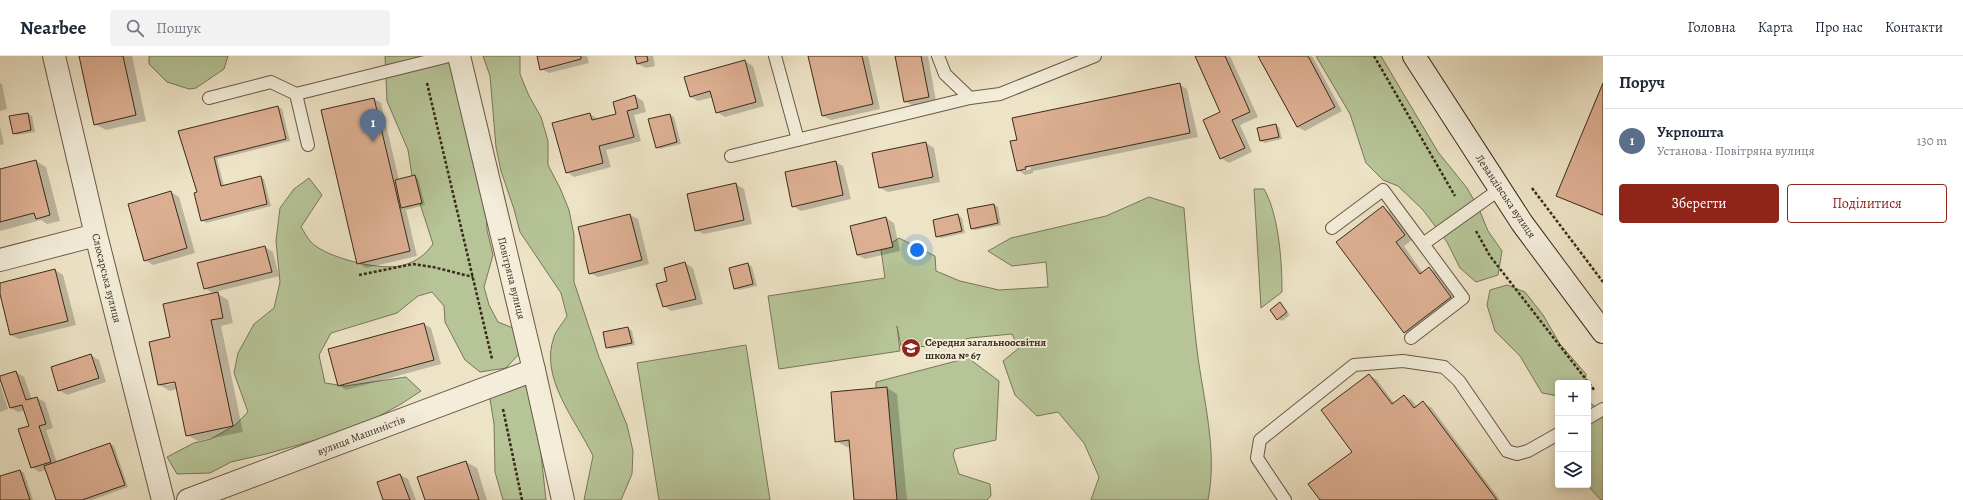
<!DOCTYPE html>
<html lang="uk">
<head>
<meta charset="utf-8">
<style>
  :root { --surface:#fff; --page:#f2f2f3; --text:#1f2937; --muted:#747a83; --line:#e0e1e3; --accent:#8f2418 }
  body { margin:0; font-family:Alegreya,serif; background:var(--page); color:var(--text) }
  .controls { position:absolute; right:12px; bottom:12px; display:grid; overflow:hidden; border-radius:4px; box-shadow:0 2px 10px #0003 }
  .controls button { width:36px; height:36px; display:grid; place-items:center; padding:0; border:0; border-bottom:1px solid var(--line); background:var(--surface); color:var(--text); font:20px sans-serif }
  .you { position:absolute; left:917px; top:194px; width:14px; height:14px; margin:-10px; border:3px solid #fff; border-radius:50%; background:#1a73e8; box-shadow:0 0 0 6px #1a73e833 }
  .badge { display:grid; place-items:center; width:26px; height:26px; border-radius:50%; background:var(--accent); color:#fff; font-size:13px; font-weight:700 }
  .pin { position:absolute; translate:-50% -33px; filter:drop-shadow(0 1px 2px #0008) }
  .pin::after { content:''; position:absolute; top:21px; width:14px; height:12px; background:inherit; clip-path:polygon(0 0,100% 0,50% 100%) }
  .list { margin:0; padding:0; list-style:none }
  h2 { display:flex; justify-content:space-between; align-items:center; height:52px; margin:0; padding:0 16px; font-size:17px }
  h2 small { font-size:13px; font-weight:400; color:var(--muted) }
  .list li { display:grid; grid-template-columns:26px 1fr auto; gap:12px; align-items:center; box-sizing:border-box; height:64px; padding:0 16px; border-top:1px solid var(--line) }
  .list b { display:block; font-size:15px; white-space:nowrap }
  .list p { margin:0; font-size:13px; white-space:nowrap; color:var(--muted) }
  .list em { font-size:13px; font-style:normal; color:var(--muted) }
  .actions { display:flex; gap:8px; padding:12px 16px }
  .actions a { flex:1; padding:9px 0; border:1px solid var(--accent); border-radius:4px; text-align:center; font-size:14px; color:var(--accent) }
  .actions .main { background:var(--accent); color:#fff }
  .icon { flex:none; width:22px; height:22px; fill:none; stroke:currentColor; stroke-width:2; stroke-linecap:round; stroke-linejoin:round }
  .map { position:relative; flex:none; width:1603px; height:444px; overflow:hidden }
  header { display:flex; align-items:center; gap:24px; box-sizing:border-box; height:56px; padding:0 20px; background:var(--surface); border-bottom:1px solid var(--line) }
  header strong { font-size:19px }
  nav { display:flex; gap:22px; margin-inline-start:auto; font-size:14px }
  .search { width:280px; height:36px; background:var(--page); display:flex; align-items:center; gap:10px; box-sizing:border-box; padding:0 14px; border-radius:4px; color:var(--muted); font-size:15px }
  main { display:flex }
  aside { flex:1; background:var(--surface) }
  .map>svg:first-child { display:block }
  .green { fill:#b6c497; stroke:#787759 }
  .shadow { fill:#0003; fill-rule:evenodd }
  .building { fill:#ddaf92; stroke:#3b2a1b }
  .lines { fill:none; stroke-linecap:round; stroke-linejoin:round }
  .service-casing { stroke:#685846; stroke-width:14 }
  .minor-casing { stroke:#685846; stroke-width:24 }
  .tertiary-casing { stroke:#685846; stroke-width:24 }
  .secondary-casing { stroke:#3b2a1b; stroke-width:24 }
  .path { stroke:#3b2a1b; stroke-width:2.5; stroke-dasharray:3 2; stroke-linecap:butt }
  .service { stroke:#f3edda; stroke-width:12 }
  .minor { stroke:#f3edda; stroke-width:22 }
  .tertiary { stroke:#f3edda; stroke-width:22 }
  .secondary { stroke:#f3edda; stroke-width:22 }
  .labels { text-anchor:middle; stroke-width:4; stroke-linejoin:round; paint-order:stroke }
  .street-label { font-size:11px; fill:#3b2a1b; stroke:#f3edda }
  .poi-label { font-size:11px; font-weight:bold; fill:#3b2a1b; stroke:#f3edda; text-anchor:start }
</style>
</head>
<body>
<header>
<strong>Nearbee</strong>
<div class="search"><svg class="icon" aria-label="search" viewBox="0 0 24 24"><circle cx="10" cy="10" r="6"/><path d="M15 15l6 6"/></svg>Пошук</div>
<nav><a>Головна</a><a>Карта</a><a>Про нас</a><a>Контакти</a></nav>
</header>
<main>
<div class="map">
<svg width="1603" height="444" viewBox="0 0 1603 444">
  <rect width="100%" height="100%" fill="#ede3c6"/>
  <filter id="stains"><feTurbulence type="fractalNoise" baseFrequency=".005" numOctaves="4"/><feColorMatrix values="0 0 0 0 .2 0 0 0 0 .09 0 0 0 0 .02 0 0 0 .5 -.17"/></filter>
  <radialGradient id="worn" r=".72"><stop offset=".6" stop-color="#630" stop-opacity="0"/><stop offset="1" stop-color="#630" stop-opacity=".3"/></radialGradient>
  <path class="green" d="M149,0H228L224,13L196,32L189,33L167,26L149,8Z
    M385,0H451L486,147L487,174L493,199L484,231L489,249L498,266L518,274L520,297L506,312L480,316L465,304L445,266L444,250L432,236L418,240L397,257L331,277L319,299L325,327L345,330L406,321L421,335L401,348L365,368L334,379L266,398L231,406L210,417L177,418L167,401L194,387L211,383L235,369L248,356L234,317L238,297L254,268L274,252L280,226L276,185L280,152L294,133L309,122L322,139L301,171C304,175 307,182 311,186C326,202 383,216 404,209C417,205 425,199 433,188L413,126L408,94L387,45Z
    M483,0H520V18L529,40L541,61L548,85V109L560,132L569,154L574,179V226L599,301L627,369L633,395L632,418L621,444H584L593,400C576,364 539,322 554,281C556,274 563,267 567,260L561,237L520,176L514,153L501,115L496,91L490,20Z
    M1316,0H1381L1438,96L1467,132L1479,153L1488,175L1502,195L1498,219L1476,226L1460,212L1447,186L1423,154L1398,130L1383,124L1366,107L1350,58Z
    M1254,133H1264C1279,159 1282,206 1282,236L1261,252Z
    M1149,141L1184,152C1188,199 1191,246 1197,294C1203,342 1218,395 1208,444H1091L1099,421L1084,387L1058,356L1037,360L1015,339L1003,305L1019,292L1012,278L970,282L939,291L901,290L897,270L900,295L779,313L768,240L885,222L881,194L899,182L935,200L936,215L960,225L999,234L1048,231L1046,206L1012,210L988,195L1011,182L1106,160Z
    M1507,229L1525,236L1543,259L1560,288L1586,318L1585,327H1558V340L1542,337L1520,300L1495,275L1487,249L1490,234Z
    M746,289L770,444H659L637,307Z
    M968,302L999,325L996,384L955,393L953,399L959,418L990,428L991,440L987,444H895L876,397V326Z
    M497,318L534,334L546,444H503L495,416L494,368L489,337Z
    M1588,345L1603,357V444H1601L1587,429Z"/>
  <path class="shadow" d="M80,0H132L146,65L106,74L95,68Z
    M538,0H587L589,7L549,17L541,13Z
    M636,0H653L655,10L646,12L638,8Z
    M809,0H868L880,53L831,64L823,60Z
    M896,0H928L936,45L912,49L904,45Z
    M1196,0H1230L1258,61L1240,69L1252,96L1229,107L1221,102V56Z
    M1260,0H1312L1342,55L1305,75L1297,71Z
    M745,5L753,10L764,50L725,61L717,56L713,41L698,45L691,41Z
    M0,27L2,28L7,53L0,55Z
    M1179,28L1187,33L1198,81L1033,115V117L1025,119L1018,114ZM1030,111L1031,113L1023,115V113Z
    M1603,30V160L1558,139Z
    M635,40L643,45L646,56L634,59L641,85L606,94L611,111L574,121L567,116L590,58L598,63L617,58Z
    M374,43L381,47L399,124L414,120L418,122L425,149L406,154L417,200L366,212L358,207Z
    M278,51L282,53L290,85L217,103L224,130L260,121L264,123L271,150L206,167L202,164L198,137L180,76Z
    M28,58L32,60L35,76L17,79L14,77Z
    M670,59L674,61L681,88L660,93L656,91Z
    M1275,69L1279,71L1282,83L1265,87L1261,85Z
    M0,71L4,88L0,89Z
    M926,87L934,92L940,126L888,136L880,132Z
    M36,105L46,111L60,165L47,168L41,164L0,175V114Z
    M835,106L843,110L851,143L801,155L793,150Z
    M736,128L744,133L752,168L704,178L696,174Z
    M171,136L179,141L195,197L153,209L145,204Z
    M994,149L998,151L1001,169L975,174L971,172Z
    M1383,152L1391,156L1412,184L1404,190L1423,217L1429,212L1437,217L1459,246L1413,281L1405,276Z
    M630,159L638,163L649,208L598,221L590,217Z
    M958,159L962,162L965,177L941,182L937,180Z
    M886,162L894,167L900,195L865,203L857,199Z
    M265,191L273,196L279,220L215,236L228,244L233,267L221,270L243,376L198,385L187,379L177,333L170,335L159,329L171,282L214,238L205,232ZM167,326H180L167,329Z
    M685,207L693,212L703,248L671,255L664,250L669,225Z
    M748,208L752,211L757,230L739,234L735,232Z
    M55,214L63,219L76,269L19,283L11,279L0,228Z
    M1280,248L1290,259L1282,265L1278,263Z
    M424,268L431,272L441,308L346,334L338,329Z
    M628,272L632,275L635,289L611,293L607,291Z
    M91,299L99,304L106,326L67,339L59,334Z
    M16,316L24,321L32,344L37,342L45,346L53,372L46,374L57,407L110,388L114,390L128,431L92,444H57L46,414L39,416L32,411L30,370L25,354L18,356L11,352Z
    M1369,319L1377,324L1394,347L1404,340L1412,344L1417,351L1423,347L1431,351L1500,444H1321L1353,396Z
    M0,328L8,353L0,356Z
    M887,332L897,338L907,444H855L850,391H847L836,385Z
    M466,406L477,412L487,444H426Z
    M20,415L24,417L33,444H0V421Z
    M400,419L408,423L416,444H384Z"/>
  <path class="building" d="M79,0H123L136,59L94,69Z
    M537,0H581V3L540,14Z
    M635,0H647L648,5L637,8Z
    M808,0H862L873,48L822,60Z
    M895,0H921L929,41L904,46Z
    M1195,0H1225L1250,56L1232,64L1245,92L1220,103L1203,64L1220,56Z
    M1258,0H1308L1335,51L1297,71Z
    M745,4L756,46L716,57L710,35L690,41L684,21Z
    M1180,27L1190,77L1025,111L1026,113L1017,115L1010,85L1017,84L1012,62Z
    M1603,27V159L1556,140Z
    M635,39L638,52L627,55L634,81L599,90L603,107L566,117L552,67L590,57L592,64L616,58L613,46Z
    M374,42L410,195L357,208L321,54Z
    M278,50L286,83L214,101L221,130L261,120L267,148L201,165L194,137L197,136L178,75Z
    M28,57L31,74L13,78L9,60Z
    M670,58L677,86L656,92L648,63Z
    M1276,68L1279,81L1260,85L1257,72Z
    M926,86L933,121L879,132L872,97Z
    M36,104L50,159L36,163L34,157L0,166V113Z
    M836,105L843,139L792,151L785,116Z
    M415,119L422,147L401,152L395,124Z
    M736,127L744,164L695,175L687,138Z
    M171,135L187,192L144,205L128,148Z
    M994,148L998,167L971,173L967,153Z
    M1383,150L1405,179L1396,186L1420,218L1429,211L1451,241L1404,277L1336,186Z
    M630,158L642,204L589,218L578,171Z
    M958,158L962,175L936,181L933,164Z
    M886,161L893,191L857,199L850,170Z
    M265,190L272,216L204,233L197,207Z
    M685,206L696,243L663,251L656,228L667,225L664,212Z
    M748,207L753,228L734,233L729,212Z
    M55,213L68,265L10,279L0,238V227Z
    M218,236L223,262L211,264L233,370L186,380L175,326L158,329L149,286L170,281L163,248Z
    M1280,246L1287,256L1277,264L1270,254Z
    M424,267L434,304L338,330L328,293Z
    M628,271L632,287L606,292L603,276Z
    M91,298L99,322L58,335L51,311Z
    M16,315L26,344L37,341L46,368L39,370L51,406L31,412L18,373L29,370L22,349L10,352L0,323V320Z
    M1369,318L1392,348L1404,339L1414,352L1423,345L1497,444H1320L1308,428L1352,396L1321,354Z
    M887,331L897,444H854L849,384L835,386L831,336Z
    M110,387L125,429L82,444H56L44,410Z
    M466,405L479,444H425L417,421Z
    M20,414L30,444H0V420Z
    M400,418L410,444H383L377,426Z"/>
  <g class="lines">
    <defs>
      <path id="service" d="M775,0L798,84
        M938,0L945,18L970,42
        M209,42L271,26L296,38
        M308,89L296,38L449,0
        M731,100L970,42L1000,38L1095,0
        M1332,172L1383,134L1423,188L1500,133
        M1411,282L1463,242L1423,188
        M1588,362L1603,353
        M1285,444L1257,402L1260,384L1354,309L1403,305L1444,311L1459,325L1507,395L1517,398L1528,395L1558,378"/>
      <path id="minor" d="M54,0L96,179L163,444
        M0,204L96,179
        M188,444L534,314"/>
      <path id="tertiary" d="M459,0L534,314L563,444"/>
      <path id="secondary" d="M1414,0L1522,167L1603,276"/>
    </defs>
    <use href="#service" class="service-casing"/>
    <use href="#minor" class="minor-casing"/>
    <use href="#tertiary" class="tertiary-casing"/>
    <use href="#secondary" class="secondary-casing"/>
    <path class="path" d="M1374,0L1455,140
      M427,27L492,303
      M1532,132L1603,226
      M1476,175L1490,200L1595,335
      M359,219L413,208L433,211L473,221
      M503,353L522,444"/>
    <use href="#service" class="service"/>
    <use href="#minor" class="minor"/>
    <use href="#tertiary" class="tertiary"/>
    <use href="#secondary" class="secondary"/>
  </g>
  <defs>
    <symbol id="school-disc" viewBox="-11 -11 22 22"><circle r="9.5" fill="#8f2418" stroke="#f3edda"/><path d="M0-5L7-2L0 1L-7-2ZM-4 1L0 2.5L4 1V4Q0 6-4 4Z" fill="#fff"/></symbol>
  </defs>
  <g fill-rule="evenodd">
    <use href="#school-disc" x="900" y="281" width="22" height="22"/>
  </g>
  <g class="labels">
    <g class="street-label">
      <text transform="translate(1506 140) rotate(56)" y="4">Левандівська вулиця</text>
      <text transform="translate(107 222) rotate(76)" y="4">Слюсарська вулиця</text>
      <text transform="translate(512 222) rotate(76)" y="4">Повітряна вулиця</text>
      <text transform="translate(361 379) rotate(-21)" y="4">вулиця Машиністів</text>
    </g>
    <g class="poi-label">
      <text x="925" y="290">Середня загальноосвітня<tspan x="925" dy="13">школа № 67</tspan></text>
    </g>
  </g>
  <rect width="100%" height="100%" filter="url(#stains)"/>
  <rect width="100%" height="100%" fill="url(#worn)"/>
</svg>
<div class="controls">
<button>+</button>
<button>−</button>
<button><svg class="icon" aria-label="layers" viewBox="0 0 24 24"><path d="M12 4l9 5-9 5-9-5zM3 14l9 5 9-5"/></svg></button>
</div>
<div class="you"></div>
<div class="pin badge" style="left:373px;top:86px;background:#5c6f8a">1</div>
</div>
<aside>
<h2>Поруч<small></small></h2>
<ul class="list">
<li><span class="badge" style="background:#5c6f8a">1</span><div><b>Укрпошта</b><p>Установа · Повітряна вулиця</p></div><em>130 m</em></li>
</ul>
<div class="actions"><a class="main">Зберегти</a><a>Поділитися</a></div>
</aside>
</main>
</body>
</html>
